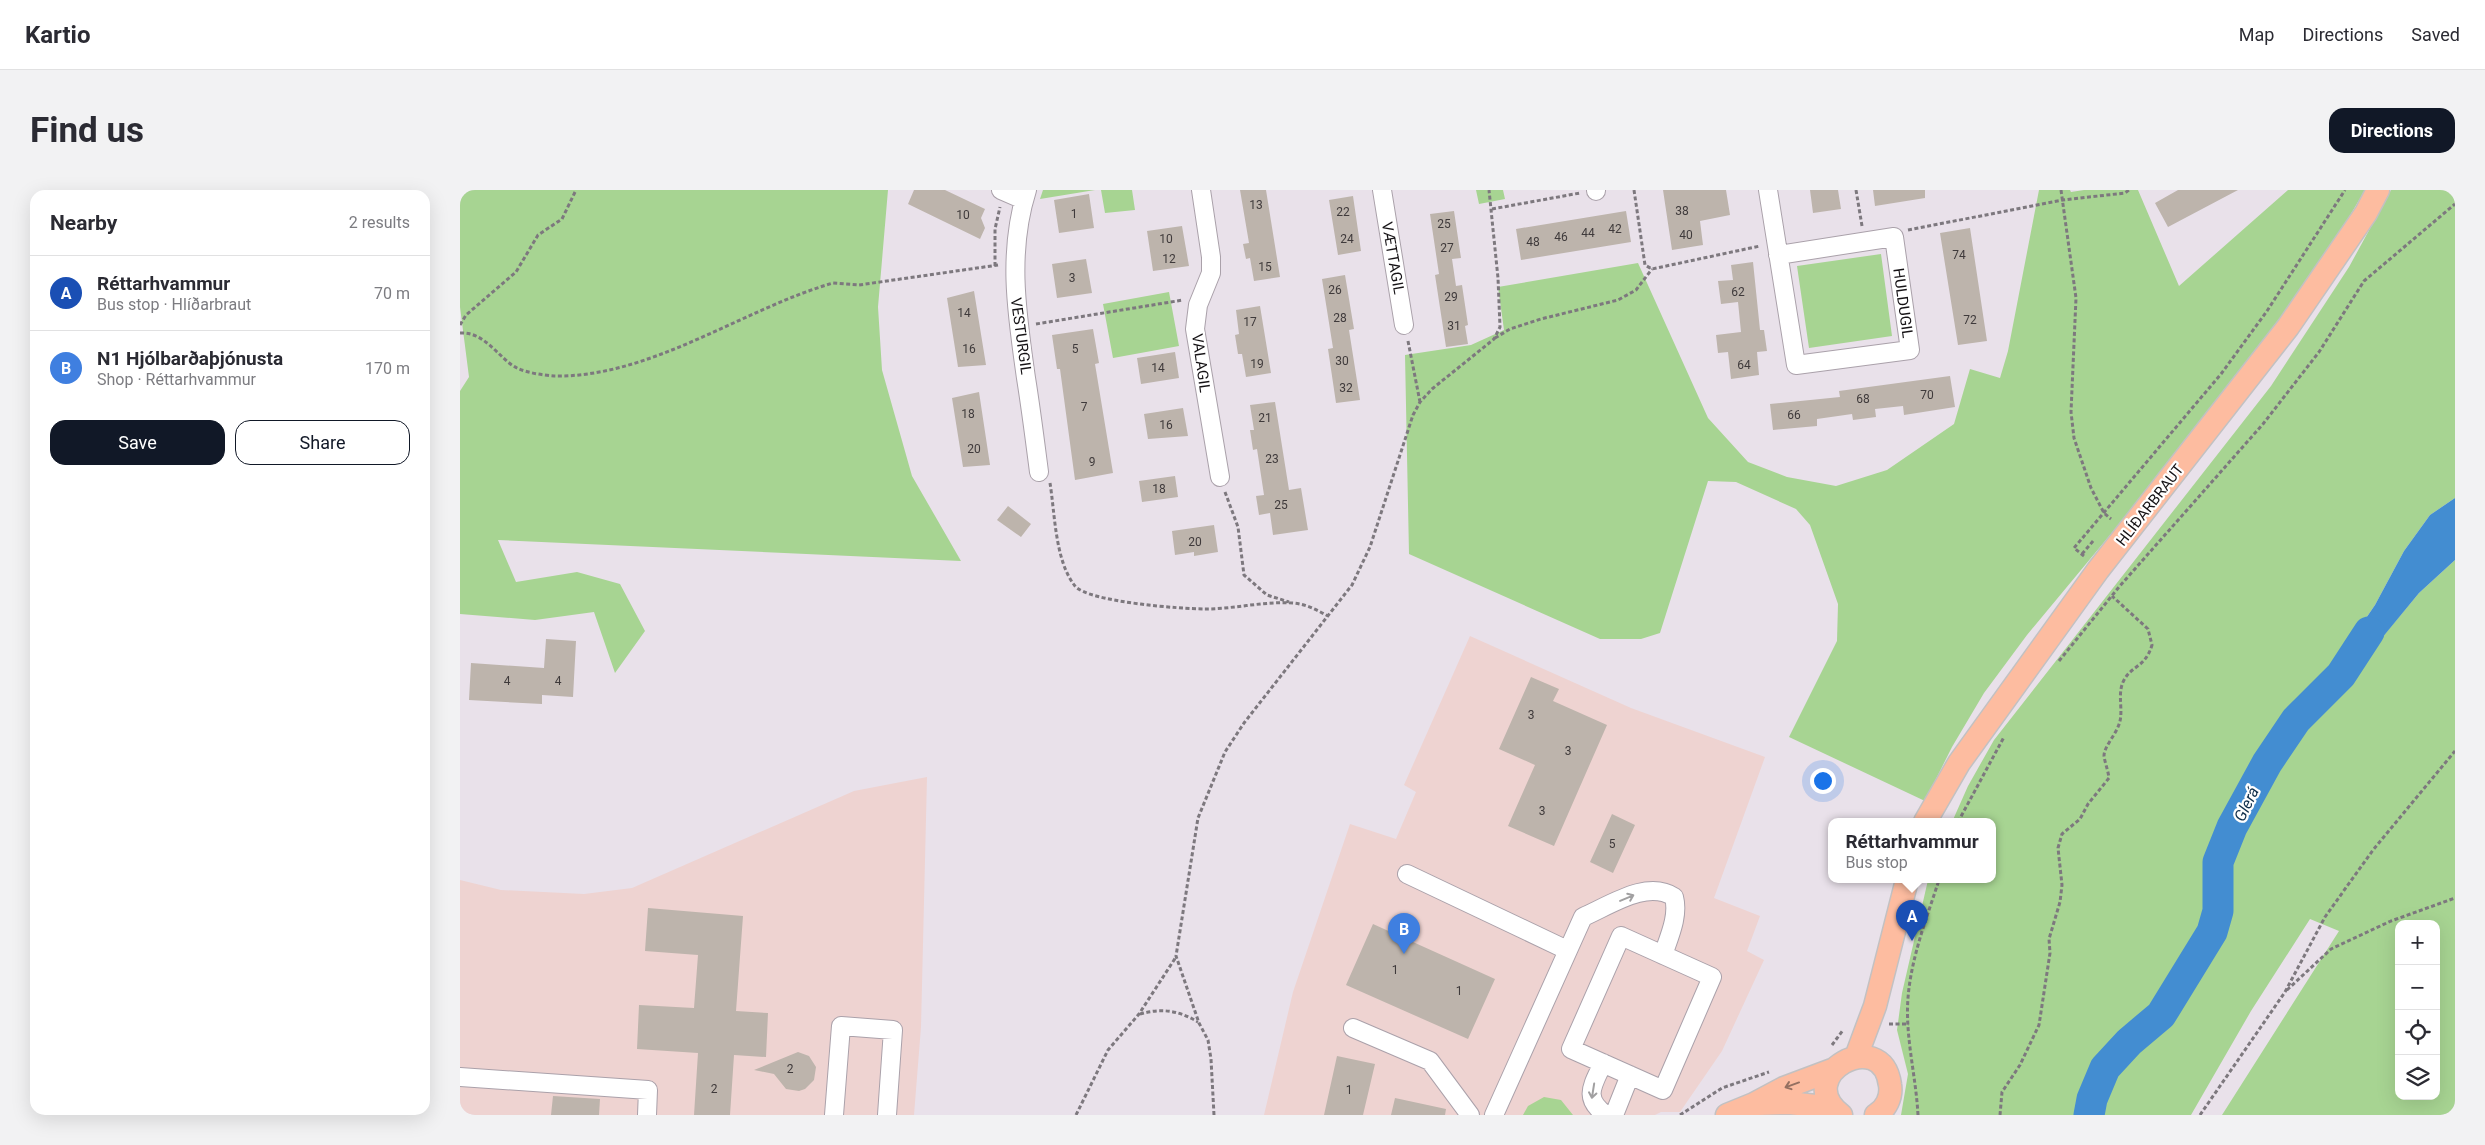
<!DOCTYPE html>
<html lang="en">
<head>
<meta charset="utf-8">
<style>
  :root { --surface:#fff; --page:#f2f2f3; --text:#2b2b33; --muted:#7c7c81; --line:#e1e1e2; --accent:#111827 }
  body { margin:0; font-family:Roboto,sans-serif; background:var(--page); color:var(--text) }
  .controls { position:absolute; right:15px; bottom:15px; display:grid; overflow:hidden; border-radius:10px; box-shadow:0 5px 20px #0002 }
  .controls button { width:45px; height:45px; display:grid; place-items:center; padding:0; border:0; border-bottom:1px solid var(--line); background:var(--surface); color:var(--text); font:25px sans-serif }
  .you { position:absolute; left:1362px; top:590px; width:18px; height:18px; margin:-12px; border:4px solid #fff; border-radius:50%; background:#1a73e8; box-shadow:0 0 0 8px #1a73e833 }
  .badge { display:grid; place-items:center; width:32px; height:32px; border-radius:50%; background:var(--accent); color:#fff; font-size:16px; font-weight:700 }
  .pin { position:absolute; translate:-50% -41px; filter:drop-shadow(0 1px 2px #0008) }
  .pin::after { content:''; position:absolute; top:26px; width:18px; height:15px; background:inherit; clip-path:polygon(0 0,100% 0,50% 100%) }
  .popup { position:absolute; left:1368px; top:628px; width:168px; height:65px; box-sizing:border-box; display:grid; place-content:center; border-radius:10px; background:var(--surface); filter:drop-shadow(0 1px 4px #0005); font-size:16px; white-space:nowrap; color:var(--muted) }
  .popup b { font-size:19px; color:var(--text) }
  .popup::after { content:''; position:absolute; left:50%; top:100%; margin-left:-10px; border:10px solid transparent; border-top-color:var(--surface) }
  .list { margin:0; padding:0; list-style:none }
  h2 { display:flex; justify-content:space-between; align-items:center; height:65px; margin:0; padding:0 20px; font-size:21px }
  h2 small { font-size:16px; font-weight:400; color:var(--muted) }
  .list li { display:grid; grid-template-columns:32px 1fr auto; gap:15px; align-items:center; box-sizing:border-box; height:75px; padding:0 20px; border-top:1px solid var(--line) }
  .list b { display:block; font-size:19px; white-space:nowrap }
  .list p { margin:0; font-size:16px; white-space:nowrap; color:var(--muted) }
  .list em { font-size:16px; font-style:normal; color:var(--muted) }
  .actions { display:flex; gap:10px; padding:15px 20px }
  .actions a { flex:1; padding:11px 0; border:1px solid var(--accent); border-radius:15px; text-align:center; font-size:18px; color:var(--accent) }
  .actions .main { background:var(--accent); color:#fff }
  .icon { flex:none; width:28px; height:28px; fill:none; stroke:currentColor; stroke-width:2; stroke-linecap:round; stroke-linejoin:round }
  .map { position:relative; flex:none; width:1995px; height:925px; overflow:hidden; border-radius:15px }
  header { display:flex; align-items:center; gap:30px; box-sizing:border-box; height:70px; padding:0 25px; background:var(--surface); border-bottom:1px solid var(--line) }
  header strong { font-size:24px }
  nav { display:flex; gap:28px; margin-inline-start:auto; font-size:18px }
  .intro { display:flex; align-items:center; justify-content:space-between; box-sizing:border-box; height:120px; padding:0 30px }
  h1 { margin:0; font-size:35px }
  .button { padding:12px 22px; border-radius:15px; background:var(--accent); color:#fff; font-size:18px; font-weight:700 }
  main { display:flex; gap:30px; padding:0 30px }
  aside { flex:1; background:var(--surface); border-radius:15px; box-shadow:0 5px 20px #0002 }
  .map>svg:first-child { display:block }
  .industrial { fill:#eed3d1 }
  .green { fill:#a7d492; fill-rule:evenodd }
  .water { fill:#438dd1 }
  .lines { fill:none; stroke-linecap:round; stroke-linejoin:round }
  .river { stroke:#438dd1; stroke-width:31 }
  .building { fill:#bdb4ac }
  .minor-casing { stroke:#aaa1aa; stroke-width:20 }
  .major-casing { stroke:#c2c1c2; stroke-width:25 }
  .path { stroke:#7d787e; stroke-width:3; stroke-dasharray:4 2.5; stroke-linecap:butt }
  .minor { stroke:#fff; stroke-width:18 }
  .major { stroke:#fdbca0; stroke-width:22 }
  .oneway { stroke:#a1a0a1 }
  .oneway2 { stroke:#957061 }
  .labels { text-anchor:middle; stroke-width:4.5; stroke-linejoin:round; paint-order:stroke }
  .number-label { font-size:12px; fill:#3f3a3b }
  .street-label { font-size:15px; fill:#151215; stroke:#fff }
  .water-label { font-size:16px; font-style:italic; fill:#102f4b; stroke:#fff }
</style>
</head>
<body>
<header>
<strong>Kartio</strong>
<nav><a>Map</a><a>Directions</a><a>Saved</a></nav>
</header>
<div class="intro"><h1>Find us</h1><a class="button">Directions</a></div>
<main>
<aside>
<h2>Nearby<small>2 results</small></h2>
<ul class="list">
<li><span class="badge" style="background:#1a4fb4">A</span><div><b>Réttarhvammur</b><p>Bus stop · Hlíðarbraut</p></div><em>70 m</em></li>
<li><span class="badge" style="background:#3f7fe0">B</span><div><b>N1 Hjólbarðaþjónusta</b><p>Shop · Réttarhvammur</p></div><em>170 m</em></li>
</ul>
<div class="actions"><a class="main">Save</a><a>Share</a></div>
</aside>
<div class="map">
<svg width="1995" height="925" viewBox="0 0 1995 925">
  <rect width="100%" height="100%" fill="#e9e1ea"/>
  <path class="industrial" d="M1010,446L1171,518L1305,567L1254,708L1300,726L1287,761L1304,770L1262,861L1220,922H1201L1195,925H804L833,802L890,634L936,649L956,602L944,595Z
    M467,587L461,837L454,925H0V690L41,700L124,704L172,698L394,601Z"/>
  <path class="green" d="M0,0H428L418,117L422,180L452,286L501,371L38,350L56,392L117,382L160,394L185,441L155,483L134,422L75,430L0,424V201L9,187L0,117Z
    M583,0H635L580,9Z
    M641,0H672L675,20L645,23Z
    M1016,0H1043L1045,9L1019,14Z
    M1579,0H1610L1611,2L1624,0H1678L1719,96L1828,0H1905L1851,92L1704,280L1567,445L1524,503L1492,557L1465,611L1329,547L1377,451L1378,414L1350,335L1336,319L1276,292L1248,291L1200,443L1181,449H1140L949,364L945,165L1011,155L1044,140L1038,97L1178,73L1248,228L1288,272L1327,287L1376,296L1427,280L1494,234L1510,179L1540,188L1548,161Z
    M1931,0H1995V308L1970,325L1944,361L1915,415L1881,465L1889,487L1959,403L1995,370V925H1762L1879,741L1850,729L1791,821L1731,925H1441L1448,884L1437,840L1442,803L1468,690H1532V632H1492L1508,596L1534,550L1811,196L1889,77ZM1939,734H1976V906H1939Z
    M1421,64L1432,146L1349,158L1337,76Z
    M709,102L719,156L653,168L643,114Z
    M1084,907L1101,910L1113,925H1063L1068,916Z"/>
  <path class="water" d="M1995,308V370L1959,403L1889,488L1881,465L1915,415L1944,361L1970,325Z"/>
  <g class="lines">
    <path class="river" d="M1629,925L1632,909L1645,878L1669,852L1701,825L1752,742L1758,721V672L1772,637L1807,573L1836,530L1881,485L1909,442"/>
  </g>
  <path class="building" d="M454,0H485L525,19L521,28L525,38L520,49L448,14Z
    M780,0H806L820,87L794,91L790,68L786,69L783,54L789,53Z
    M1203,0H1266L1270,25L1240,31L1243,55L1212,60Z
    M1350,0H1378L1381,19L1353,23Z
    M1413,0H1465V8L1415,16Z
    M1718,0H1778L1708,37L1695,13Z
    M629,4L634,38L599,43L594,10Z
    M893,6L901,61L878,65L869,10Z
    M994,21L1001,68L992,69L996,96L1002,95L1008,135L1005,136L1008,154L986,157L975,85L979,84L970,24Z
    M1166,21L1171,52L1061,70L1056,39Z
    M722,36L729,76L693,81L687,41Z
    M1510,38L1527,151L1498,155L1480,43Z
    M626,69L632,103L597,108L592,74Z
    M1293,72L1300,140H1304L1307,161L1297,162L1299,185L1271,189L1268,162L1258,163L1256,145L1281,142L1278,112L1261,114L1258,91L1273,90L1271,75Z
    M885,85L894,139L889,140L900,210L876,213L868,159L873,158L862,89Z
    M514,101L526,175L498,177L487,108Z
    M800,116L811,183L786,187L782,164H778L775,145L779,144L776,120Z
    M633,139L639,173L635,174L653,283L615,290L600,179H597L592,145Z
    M715,162L719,188L681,194L677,168Z
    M1490,186L1495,217L1444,225L1443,216L1415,219L1416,227L1393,230L1392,224L1357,229V236L1313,240L1310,214L1380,207L1379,201Z
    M519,202L530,275L503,277L492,208Z
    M815,212L829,300L841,298L848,340L813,345L810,323L799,325L796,306L804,305L797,259L793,260L790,240H794L790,215Z
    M723,218L728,246L688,249L684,224Z
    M715,286L718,307L682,312L679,291Z
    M548,316L571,334L561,347L537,330Z
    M754,335L758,362L734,366V362L715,365L712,341Z
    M86,449L116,451L113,507L82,505V514L9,510L11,473L84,478Z
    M1071,487L1099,499L1093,511L1147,535L1094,656L1048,636L1075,575L1039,559Z
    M1152,624L1175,635L1153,683L1130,672Z
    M188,718L283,726L276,821L308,823L306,867L274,865L270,925H234L238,863L177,859L179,815L234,818L238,765L185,761Z
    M913,734L1035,789L1008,849L886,795Z
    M338,862L349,866L356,877L354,890L345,899L339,901L326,899L314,884L294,880Z
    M877,866L915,874L903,925H864Z
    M93,906L140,909L139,925H91Z
    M935,908L986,919L985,925H931Z"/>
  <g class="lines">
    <defs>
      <path id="minor" d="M541,0L564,10
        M567,0C547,63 557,124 566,188C571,219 575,251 579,282
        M741,0L751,67V83L738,115L735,139L760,287
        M922,0L944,135
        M1136,0V1
        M1308,0L1336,175L1450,160L1434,47L1318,65
        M947,684L1107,760
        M1161,746L1252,787L1203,900L1111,859Z
        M893,838L970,871L1010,925
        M1143,873C1133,895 1122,908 1146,925
        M0,887L188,900L187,925
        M374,925L381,836L433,840L427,925
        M1034,925L1123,727C1149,716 1187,689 1214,707C1219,726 1209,747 1203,765
        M1154,925L1170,885"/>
      <path id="major" d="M1465,632L1499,573L1638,380L1828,137L1906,23L1918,0
        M1396,867L1415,816L1447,690
        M1298,914L1329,913L1373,918
        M1267,925L1294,914L1324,898L1372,880
        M1381,925C1330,886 1422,834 1430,895C1432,907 1426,919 1416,925"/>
    </defs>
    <use href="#minor" class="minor-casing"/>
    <use href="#major" class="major-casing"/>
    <path class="path" d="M1174,0L1185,75L1192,79L1300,56
      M1396,0L1402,36
      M1601,0L1616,108L1611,222L1614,248L1631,298L1644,323L1651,329
      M1032,19L1120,3
      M1448,40L1603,10L1665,3L1669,0
      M535,76V39L540,17
      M576,134L723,110
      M0,135L6,125L56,82L78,45L102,29L116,0
      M0,143C25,141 40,170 57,178C67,183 83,185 94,186C190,188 283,119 373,93L399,95L538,75
      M1035,148L1050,139L1081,129L1158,110L1176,100L1192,79
      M948,151L960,212
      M590,293C595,324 595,371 615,396C628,412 722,419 745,419C774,419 804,411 833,413C846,414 857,420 868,426
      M765,302L778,337L784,385L807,405L829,412
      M1622,364L1634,350
      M1624,366L1614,358L1761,184L1807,121L1885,0
      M1599,471L1659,397L1803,234L1859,162L1904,91L1995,14
      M1498,632L1544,547
      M1827,800L1871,759L1931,731L1995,708
      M680,824C701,818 718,820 738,832
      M1429,834H1449
      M1372,855L1383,840
      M616,925L648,860L679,824L716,767
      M754,925L751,869L748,850L739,833L716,766L738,628L765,562L784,533L892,395L910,357L953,225L960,212L972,199L1034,149L1040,137L1038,88L1029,0
      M1220,925L1262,898L1309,882
      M1458,925C1456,886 1445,847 1448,808C1451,768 1467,727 1479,690
      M1540,925L1542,902L1560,875L1579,835L1590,763L1589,749L1600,712L1602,695L1598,658L1602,644L1620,629L1628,614L1649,588C1648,580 1645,573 1644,566C1644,556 1657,544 1660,531C1663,518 1657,503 1664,490C1672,475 1685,478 1692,455L1688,439L1652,406
      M1740,925L1825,802L1865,727L1913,660L1995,561"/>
    <use href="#minor" class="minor"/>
    <use href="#major" class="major"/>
  </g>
  <defs><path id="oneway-shaft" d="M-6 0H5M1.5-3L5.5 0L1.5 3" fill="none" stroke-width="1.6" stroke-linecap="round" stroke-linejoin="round" transform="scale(1.25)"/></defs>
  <g class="oneway">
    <use href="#oneway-shaft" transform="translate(1167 708) rotate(-23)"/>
    <use href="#oneway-shaft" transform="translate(1133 901) rotate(99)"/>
  </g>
  <use class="oneway2" href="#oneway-shaft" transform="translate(1332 895) rotate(160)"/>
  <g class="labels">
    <g class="number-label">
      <text x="796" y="19">13</text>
      <text x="1222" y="25">38</text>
      <text x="883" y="26">22</text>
      <text x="614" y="28">1</text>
      <text x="503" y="29">10</text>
      <text x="984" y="38">25</text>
      <text x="1155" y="43">42</text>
      <text x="1128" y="47">44</text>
      <text x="1226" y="49">40</text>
      <text x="1101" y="51">46</text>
      <text x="706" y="53">10</text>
      <text x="887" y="53">24</text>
      <text x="1073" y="56">48</text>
      <text x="987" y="62">27</text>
      <text x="1499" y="69">74</text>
      <text x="709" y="73">12</text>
      <text x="805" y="81">15</text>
      <text x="612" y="92">3</text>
      <text x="875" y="104">26</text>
      <text x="1278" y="106">62</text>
      <text x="991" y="111">29</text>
      <text x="504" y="127">14</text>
      <text x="880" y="132">28</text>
      <text x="1510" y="134">72</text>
      <text x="790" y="136">17</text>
      <text x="994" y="140">31</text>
      <text x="509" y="163">16</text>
      <text x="615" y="163">5</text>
      <text x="882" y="175">30</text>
      <text x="797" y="178">19</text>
      <text x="1284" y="179">64</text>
      <text x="698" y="182">14</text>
      <text x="886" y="202">32</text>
      <text x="1467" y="209">70</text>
      <text x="1403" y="213">68</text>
      <text x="624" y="221">7</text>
      <text x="508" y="228">18</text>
      <text x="1334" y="229">66</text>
      <text x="805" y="232">21</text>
      <text x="706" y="239">16</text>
      <text x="514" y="263">20</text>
      <text x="812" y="273">23</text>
      <text x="632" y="276">9</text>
      <text x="699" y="303">18</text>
      <text x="821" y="319">25</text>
      <text x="735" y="356">20</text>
      <text x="47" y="495">4</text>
      <text x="98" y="495">4</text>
      <text x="1071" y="529">3</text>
      <text x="1108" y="565">3</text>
      <text x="1082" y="625">3</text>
      <text x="1152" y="658">5</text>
      <text x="935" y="784">1</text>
      <text x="999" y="805">1</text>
      <text x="330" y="883">2</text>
      <text x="254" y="903">2</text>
      <text x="889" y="904">1</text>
    </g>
    <g class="street-label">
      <text transform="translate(933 68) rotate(80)" y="5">VÆTTAGIL</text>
      <text transform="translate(1443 113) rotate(82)" y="5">HULDUGIL</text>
      <text transform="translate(561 146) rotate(82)" y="5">VESTURGIL</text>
      <text transform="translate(741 173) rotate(82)" y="5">VALAGIL</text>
      <text transform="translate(1690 315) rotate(-52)" y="5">HLÍÐARBRAUT</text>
    </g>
    <g class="water-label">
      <text transform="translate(1786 614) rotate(-64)" y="6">Glerá</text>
    </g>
  </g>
</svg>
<div class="controls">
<button>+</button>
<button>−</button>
<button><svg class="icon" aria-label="locate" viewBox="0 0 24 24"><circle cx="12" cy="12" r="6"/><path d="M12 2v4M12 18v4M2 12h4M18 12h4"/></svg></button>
<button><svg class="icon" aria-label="layers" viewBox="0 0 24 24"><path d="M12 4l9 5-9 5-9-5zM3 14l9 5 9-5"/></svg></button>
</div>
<div class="you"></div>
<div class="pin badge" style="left:1452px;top:751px;background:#1a4fb4">A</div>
<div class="popup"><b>Réttarhvammur</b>Bus stop</div>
<div class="pin badge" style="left:944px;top:764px;background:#3f7fe0">B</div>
</div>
</main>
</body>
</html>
